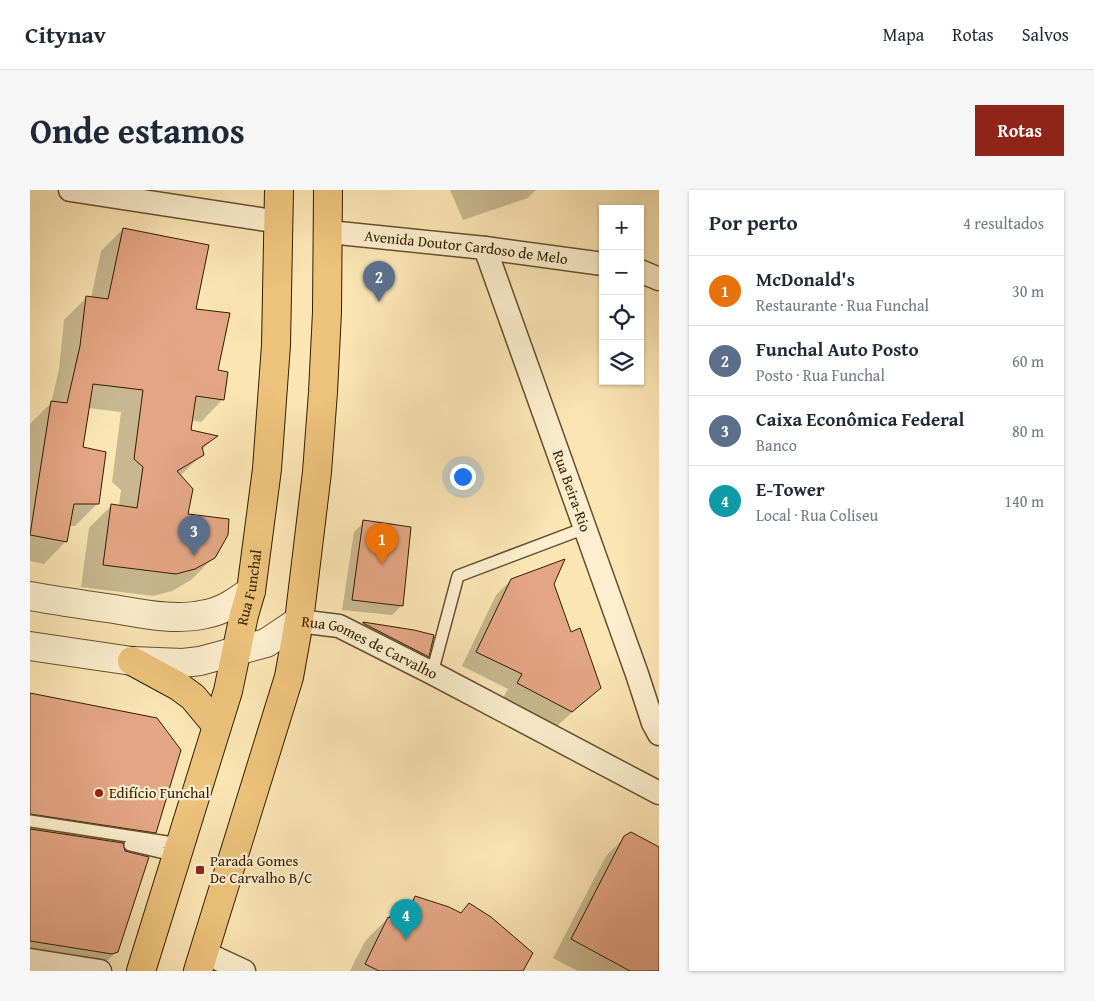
<!DOCTYPE html>
<html lang="pt">
<head>
<meta charset="utf-8">
<style>
  :root { --surface:#fff; --page:#f6f6f7; --text:#1f2937; --muted:#747a83; --line:#e0e1e3; --accent:#8f2418 }
  body { margin:0; font-family:"Gentium Book Plus",serif; background:var(--page); color:var(--text) }
  .controls { position:absolute; right:15px; top:15px; display:grid; overflow:hidden; border-radius:0px; box-shadow:0 1px 4px #0004 }
  .controls button { width:45px; height:45px; display:grid; place-items:center; padding:0; border:0; border-bottom:1px solid var(--line); background:var(--surface); color:var(--text); font:25px sans-serif }
  .you { position:absolute; left:432px; top:286px; width:18px; height:18px; margin:-12px; border:4px solid #fff; border-radius:50%; background:#1a73e8; box-shadow:0 0 0 8px #1a73e833 }
  .badge { display:grid; place-items:center; width:32px; height:32px; border-radius:50%; background:var(--accent); color:#fff; font-size:16px; font-weight:700 }
  .pin { position:absolute; translate:-50% -41px; filter:drop-shadow(0 1px 2px #0008) }
  .pin::after { content:''; position:absolute; top:26px; width:18px; height:15px; background:inherit; clip-path:polygon(0 0,100% 0,50% 100%) }
  .list { margin:0; padding:0; list-style:none }
  h2 { display:flex; justify-content:space-between; align-items:center; height:65px; margin:0; padding:0 20px; font-size:21px }
  h2 small { font-size:16px; font-weight:400; color:var(--muted) }
  .list li { display:grid; grid-template-columns:32px 1fr auto; gap:15px; align-items:center; box-sizing:border-box; height:70px; padding:0 20px; border-top:1px solid var(--line) }
  .list b { display:block; font-size:19px; white-space:nowrap }
  .list p { margin:0; font-size:16px; white-space:nowrap; color:var(--muted) }
  .list em { font-size:16px; font-style:normal; color:var(--muted) }
  .icon { flex:none; width:28px; height:28px; fill:none; stroke:currentColor; stroke-width:2; stroke-linecap:round; stroke-linejoin:round }
  .map { position:relative; flex:none; width:629px; height:781px; overflow:hidden; border-radius:0px }
  header { display:flex; align-items:center; gap:30px; box-sizing:border-box; height:70px; padding:0 25px; background:var(--surface); border-bottom:1px solid var(--line) }
  header strong { font-size:24px }
  nav { display:flex; gap:28px; margin-inline-start:auto; font-size:18px }
  .intro { display:flex; align-items:center; justify-content:space-between; box-sizing:border-box; height:120px; padding:0 30px }
  h1 { margin:0; font-size:35px }
  .button { padding:12px 22px; border-radius:0px; background:var(--accent); color:#fff; font-size:18px; font-weight:700 }
  main { display:flex; gap:30px; padding:0 30px }
  aside { flex:1; background:var(--surface); border-radius:0px; box-shadow:0 1px 4px #0004 }
  .map>svg:first-child { display:block }
  .shadow { fill:#0003 }
  .building { fill:#e3a583; stroke:#351d00 }
  .lines { fill:none; stroke-linecap:round; stroke-linejoin:round }
  .service-casing { stroke:#664f2d; stroke-width:14 }
  .minor-casing { stroke:#664f2d; stroke-width:25 }
  .tertiary-casing { stroke:#664f2d; stroke-width:30 }
  .primary-casing { stroke:#351d00; stroke-width:30 }
  .service { stroke:#fceece; stroke-width:11 }
  .minor { stroke:#fceece; stroke-width:22 }
  .tertiary { stroke:#fceece; stroke-width:28 }
  .primary { stroke:#edc27a; stroke-width:28 }
  .poi-dot { fill:#8f2418; stroke:#fceece; stroke-width:2 }
  .labels { text-anchor:middle; stroke-width:4.5; stroke-linejoin:round; paint-order:stroke }
  .street-label { font-size:15px; fill:#351d00; stroke:#fceece }
  .poi-label { font-size:15px; fill:#351d00; stroke:#fceece; text-anchor:start }
</style>
</head>
<body>
<header>
<strong>Citynav</strong>
<nav><a>Mapa</a><a>Rotas</a><a>Salvos</a></nav>
</header>
<div class="intro"><h1>Onde estamos</h1><a class="button">Rotas</a></div>
<main>
<div class="map">
<svg width="629" height="781" viewBox="0 0 629 781">
  <rect width="100%" height="100%" fill="#fae5b3"/>
  <filter id="stains"><feTurbulence type="fractalNoise" baseFrequency=".004" numOctaves="4"/><feColorMatrix values="0 0 0 0 .2 0 0 0 0 .09 0 0 0 0 .02 0 0 0 .5 -.17"/></filter>
  <radialGradient id="worn" r=".72"><stop offset=".6" stop-color="#630" stop-opacity="0"/><stop offset="1" stop-color="#630" stop-opacity=".3"/></radialGradient>
  <path class="shadow" d="M420,0H506L498,8L433,30Z
    M93,39L164,120L186,181L193,209L171,232L161,230L160,241L186,246L172,260V264L150,286L156,325L184,367L161,390L142,401L123,406L51,397L59,338L81,316H89L91,300L82,292L91,222L58,218L52,258L68,313L45,336H39L36,351L14,374L0,371V234L21,213L29,179L34,130L57,107L61,108L71,61Z
    M334,332L372,415L362,425L312,420L324,342Z
    M481,390L523,394L540,444L569,498L527,536L473,508L478,499L432,476L466,405Z
    M334,433L397,466L393,471L329,438Z
    M0,505L125,642L103,664L87,761L67,781L0,774Z
    M601,644L629,659V781H548L523,768L576,666L595,647Z
    M385,708L491,781H320L334,753L338,748L363,723H370Z"/>
  <path class="building" d="M93,38L179,55L166,119L200,123L188,180L198,182L194,210L166,206L161,240L188,246L172,257L174,265L147,281L163,299L158,324L199,329L198,345L185,368L165,379L146,384L73,375L81,314L107,318L113,277L104,269L113,200L63,194L53,257L76,262L69,314H44L37,352L0,345L21,211L37,213L50,156L56,106L78,109Z
    M333,330L381,337L373,416L322,410Z
    M535,369L524,394L541,442L550,438L571,498L542,522L487,493L492,484L446,462L481,389Z
    M333,432L384,440L404,445L399,467L333,433Z
    M0,503L127,528L151,560L126,643L0,624Z
    M0,639L93,653L95,661L119,667L88,762L82,764L0,751Z
    M601,642L629,657V781H600L541,749L594,646Z
    M385,706L419,717L431,723L439,713L461,727L503,763L493,781H349L335,774L358,727L359,728L363,721L378,723Z"/>
  <g class="lines">
    <defs>
      <path id="service" d="M402,483L428,386L555,338
        M0,631L150,654
        M100,655L147,666"/>
      <g id="minor">
        <path d="M40,0L250,32"/>
        <path id="s1" d="M299,42L455,58L573,74"/>
        <path id="s2" d="M455,58L607,484L623,533L629,544"/>
        <path d="M610,81L629,89"/>
        <path id="s3" d="M269,431L309,436L402,483L629,603"/>
        <path d="M173,762L214,781"/>
        <path d="M0,770L70,781"/>
      </g>
      <path id="tertiary" d="M0,406C28,411 56,415 84,419C114,424 146,431 176,424C193,421 207,411 221,401
        M0,456L102,471L153,473L170,471L236,453L269,431"/>
      <g id="primary">
        <path d="M102,471L148,496L163,507L187,536"/>
        <path id="s4" d="M111,781L198,501L214,425L221,401L237,279L246,155L249,0"/>
        <path d="M168,781L259,487L269,431L287,282L293,202L297,122L298,0"/>
      </g>
    </defs>
    <use href="#service" class="service-casing"/>
    <use href="#minor" class="minor-casing"/>
    <use href="#tertiary" class="tertiary-casing"/>
    <use href="#primary" class="primary-casing"/>
    <use href="#service" class="service"/>
    <use href="#minor" class="minor"/>
    <use href="#tertiary" class="tertiary"/>
    <use href="#primary" class="primary"/>
  </g>
  <g class="poi-dot">
    <circle cx="69" cy="603" r="5"/>
    <rect x="165" y="675" width="10" height="10" rx="2.5"/>
  </g>
  <g class="labels">
    <g class="street-label">
      <text dy="5" stroke="none"><textPath href="#s1" startOffset="138">Avenida Doutor Cardoso de Melo</textPath></text>
      <text dy="5" stroke="none"><textPath href="#s2" startOffset="258">Rua Beira-Rio</textPath></text>
      <text dy="5" stroke="none"><textPath href="#s4" startOffset="399">Rua Funchal</textPath></text>
      <text dy="5" stroke="none"><textPath href="#s3" startOffset="76">Rua Gomes de Carvalho</textPath></text>
    </g>
    <g class="poi-label">
      <text x="79" y="608">Edifício Funchal</text>
      <text x="180" y="676">Parada Gomes<tspan x="180" dy="17">De Carvalho B/C</tspan></text>
    </g>
  </g>
  <rect width="100%" height="100%" filter="url(#stains)"/>
  <rect width="100%" height="100%" fill="url(#worn)"/>
</svg>
<div class="controls">
<button>+</button>
<button>−</button>
<button><svg class="icon" aria-label="locate" viewBox="0 0 24 24"><circle cx="12" cy="12" r="6"/><path d="M12 2v4M12 18v4M2 12h4M18 12h4"/></svg></button>
<button><svg class="icon" aria-label="layers" viewBox="0 0 24 24"><path d="M12 4l9 5-9 5-9-5zM3 14l9 5 9-5"/></svg></button>
</div>
<div class="you"></div>
<div class="pin badge" style="left:352px;top:374px;background:#e8710a">1</div>
<div class="pin badge" style="left:349px;top:112px;background:#5c6f8a">2</div>
<div class="pin badge" style="left:164px;top:366px;background:#5c6f8a">3</div>
<div class="pin badge" style="left:376px;top:750px;background:#0f9aa8">4</div>
</div>
<aside>
<h2>Por perto<small>4 resultados</small></h2>
<ul class="list">
<li><span class="badge" style="background:#e8710a">1</span><div><b>McDonald's</b><p>Restaurante · Rua Funchal</p></div><em>30 m</em></li>
<li><span class="badge" style="background:#5c6f8a">2</span><div><b>Funchal Auto Posto</b><p>Posto · Rua Funchal</p></div><em>60 m</em></li>
<li><span class="badge" style="background:#5c6f8a">3</span><div><b>Caixa Econômica Federal</b><p>Banco</p></div><em>80 m</em></li>
<li><span class="badge" style="background:#0f9aa8">4</span><div><b>E-Tower</b><p>Local · Rua Coliseu</p></div><em>140 m</em></li>
</ul>
</aside>
</main>
</body>
</html>
